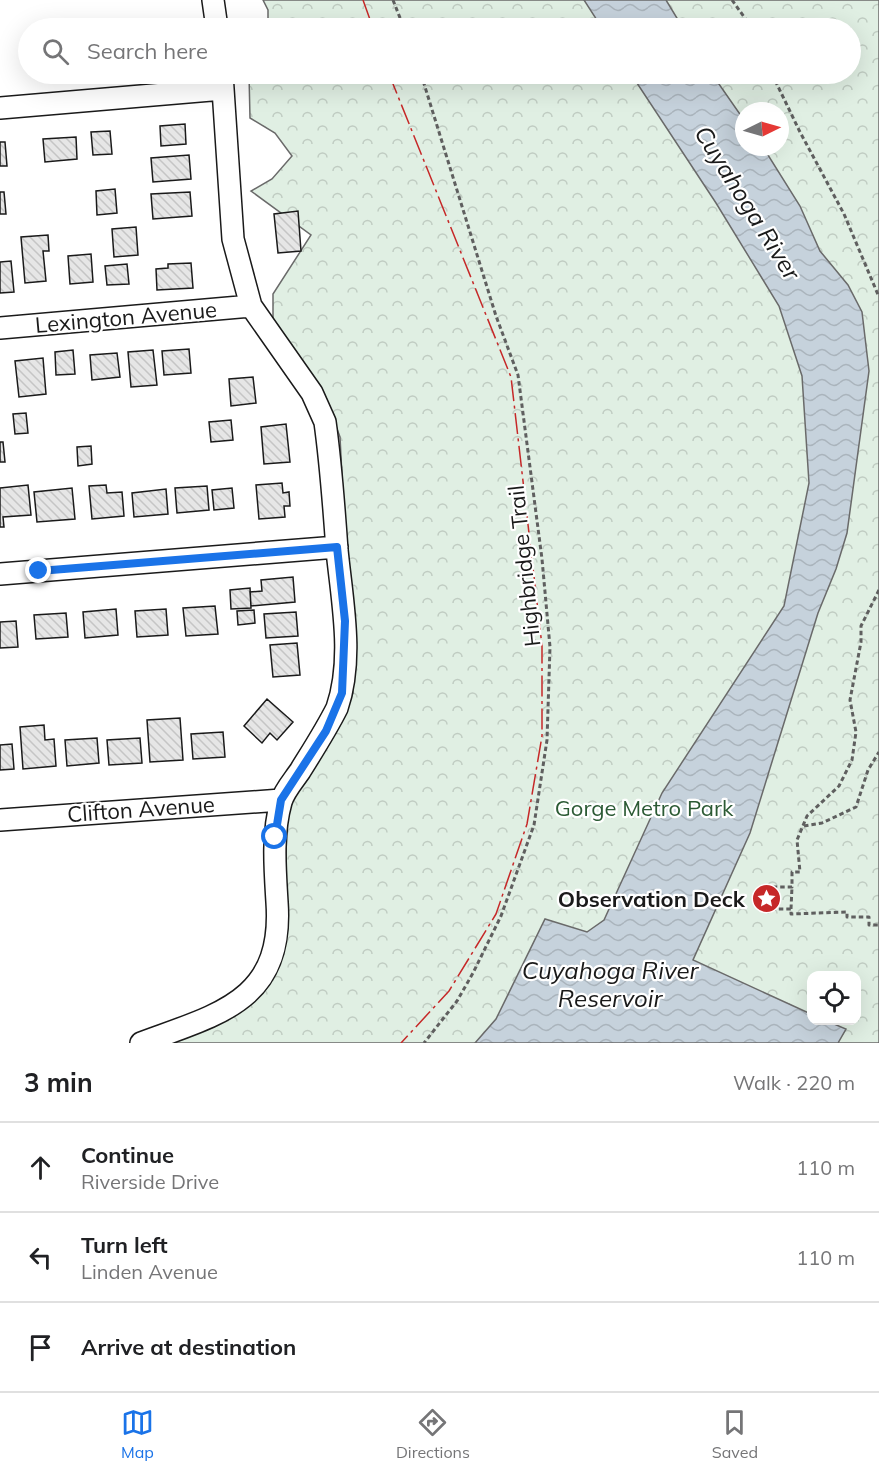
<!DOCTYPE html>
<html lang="en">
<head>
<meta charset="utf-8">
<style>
  :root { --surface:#fff; --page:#f6f6f6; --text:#202124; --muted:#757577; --line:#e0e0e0; --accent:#1a73e8 }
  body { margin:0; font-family:Mulish,sans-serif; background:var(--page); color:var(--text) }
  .controls { position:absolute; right:18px; bottom:18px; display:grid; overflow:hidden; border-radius:12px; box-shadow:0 6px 24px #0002 }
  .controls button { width:54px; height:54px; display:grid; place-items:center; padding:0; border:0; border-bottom:2px solid var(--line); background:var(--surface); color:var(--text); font:30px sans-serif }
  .compass { position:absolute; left:735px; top:102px; width:54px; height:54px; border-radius:50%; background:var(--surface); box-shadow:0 6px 24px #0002; rotate:85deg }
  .stop { position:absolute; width:18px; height:18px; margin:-14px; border:4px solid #1a73e8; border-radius:50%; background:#fff }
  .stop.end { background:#1a73e8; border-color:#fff; box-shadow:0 2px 6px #0008 }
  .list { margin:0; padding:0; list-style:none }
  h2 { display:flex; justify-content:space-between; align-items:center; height:78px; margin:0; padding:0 24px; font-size:26px }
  h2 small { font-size:20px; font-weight:400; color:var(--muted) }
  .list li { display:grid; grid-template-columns:39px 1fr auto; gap:18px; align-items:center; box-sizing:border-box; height:90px; padding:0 24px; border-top:2px solid var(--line) }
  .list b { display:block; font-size:22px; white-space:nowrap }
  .list p { margin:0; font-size:20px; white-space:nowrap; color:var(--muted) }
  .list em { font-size:20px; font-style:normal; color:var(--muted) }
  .icon { flex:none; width:33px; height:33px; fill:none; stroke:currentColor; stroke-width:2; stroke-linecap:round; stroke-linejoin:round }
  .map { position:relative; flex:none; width:879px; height:1043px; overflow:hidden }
  .search { position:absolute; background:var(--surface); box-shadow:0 6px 24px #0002; left:18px; right:18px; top:18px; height:66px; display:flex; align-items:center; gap:15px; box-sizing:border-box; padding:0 21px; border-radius:33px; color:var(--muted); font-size:22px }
  .sheet { height:348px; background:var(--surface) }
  nav { display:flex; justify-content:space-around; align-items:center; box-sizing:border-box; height:84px; border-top:2px solid var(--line); background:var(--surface); font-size:16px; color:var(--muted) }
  nav a { display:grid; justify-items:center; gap:3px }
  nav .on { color:var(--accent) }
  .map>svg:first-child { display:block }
  .forest { fill:url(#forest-crowns); stroke:#6a6a6a; stroke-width:1.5; fill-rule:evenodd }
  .water { fill:url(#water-waves); stroke:#6a6a6a; stroke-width:1.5 }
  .building { fill:url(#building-back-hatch); stroke:#1a1a1a; stroke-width:1.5 }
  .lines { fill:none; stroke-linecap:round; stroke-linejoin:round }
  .minor-casing { stroke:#1a1a1a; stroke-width:24 }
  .path { stroke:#5f5f5f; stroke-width:3; stroke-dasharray:4.5 3; stroke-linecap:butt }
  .minor { stroke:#fff; stroke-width:21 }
  .power { stroke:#c62828; stroke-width:1.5; stroke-dasharray:21 4.5 3 4.5; stroke-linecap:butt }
  .route { stroke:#1a73e8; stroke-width:8 }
  .labels { text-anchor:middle; stroke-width:4.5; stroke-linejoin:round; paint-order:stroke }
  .street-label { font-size:22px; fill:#1a1a1a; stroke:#fff }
  .park-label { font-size:22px; fill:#2b5a34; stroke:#fff }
  .poi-label { font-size:22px; font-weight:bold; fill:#1a1a1a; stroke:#fff; text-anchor:end }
  .water-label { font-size:24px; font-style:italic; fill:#1a1a1a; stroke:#fff }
</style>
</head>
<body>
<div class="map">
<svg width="879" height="1043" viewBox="0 0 879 1043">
  <defs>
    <pattern id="forest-crowns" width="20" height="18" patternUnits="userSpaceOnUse" patternTransform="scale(1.5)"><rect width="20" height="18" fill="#e0efe3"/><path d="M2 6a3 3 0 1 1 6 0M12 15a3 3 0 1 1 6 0" fill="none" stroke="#c0ccc2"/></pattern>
    <pattern id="water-waves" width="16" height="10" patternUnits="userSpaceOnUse" patternTransform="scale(1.5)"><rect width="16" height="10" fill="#c6d2dc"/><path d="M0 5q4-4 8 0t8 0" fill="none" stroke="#aab4bc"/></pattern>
    <pattern id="building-back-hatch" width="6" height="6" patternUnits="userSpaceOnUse" patternTransform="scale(1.5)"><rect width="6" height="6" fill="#e6e6e6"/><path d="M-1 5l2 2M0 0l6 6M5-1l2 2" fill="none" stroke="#c5c5c5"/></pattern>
  </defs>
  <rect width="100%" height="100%" fill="#fff"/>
  <path class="forest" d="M263,0H879V1043H156L238,1009L284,945L287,815L298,783L340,725L353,693L340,437L327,402L273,323V294L311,235L251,191L272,179L292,156L275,133L250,118L249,74H850V28H268V10ZM744,111H780V147H744ZM812,976H856V1020H812Z"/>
  <path class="water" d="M584,0H666L683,28H602Z
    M631,74H712L744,120V147H763L800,206L820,251L848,285L862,312L869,371L847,533L836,569L818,613L750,833L693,960L811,1014L812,1020L827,1021L846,1029L838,1043H475L496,1019L545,919L587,932L604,920L662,793L784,606L809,483L802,376L779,306L716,203Z"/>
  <path class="building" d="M185,124L186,144L161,146L160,126Z
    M110,131L112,154L93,155L91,132Z
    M76,137L77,159L45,162L43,139Z
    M0,142H5L7,166H0Z
    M189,155L191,179L153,182L151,158Z
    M115,189L117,213L97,215L96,191Z
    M0,192H4L6,214H0Z
    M190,192L192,216L153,219L151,194Z
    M298,211L301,251L278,253L274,214Z
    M136,227L138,255L114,257L112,229Z
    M48,235L49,251H43L46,281L25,283L21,237Z
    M91,254L93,282L70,284L68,256Z
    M11,261L14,292L0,293V262Z
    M191,263L193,288L157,290L156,269L168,268V264Z
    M127,264L129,284L107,285L105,266Z
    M189,349L191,373L164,375L162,351Z
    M73,350L75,374L56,375L55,352Z
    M153,350L157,385L131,387L128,352Z
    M117,353L120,377L92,380L90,355Z
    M43,358L46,394L19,397L15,361Z
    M253,377L256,403L231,406L229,379Z
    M26,413L28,433L15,434L13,414Z
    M231,420L233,440L211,442L209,422Z
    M286,424L290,462L264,464L261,427Z
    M0,442H3L5,462H0Z
    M91,446L92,464L78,466L77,447Z
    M282,483L283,493L289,492L290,506H284L285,517L259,519L256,485Z
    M28,485L31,515L3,517L4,527H0V488Z
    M106,485L107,493L122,492L124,516L92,519L89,486Z
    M207,486L209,510L177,513L175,488Z
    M72,488L75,519L37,522L34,492Z
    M232,488L234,508L214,510L212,490Z
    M166,489L168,514L134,517L132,493Z
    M293,577L295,602L251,606L250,592L262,591L261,580Z
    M250,588L251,608L231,609L230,590Z
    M215,606L218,634L186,636L183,608Z
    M116,609L118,635L85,638L83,612Z
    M166,609L168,635L137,637L135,611Z
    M254,610L255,623L238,625L237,611Z
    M296,612L298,636L266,638L264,614Z
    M66,613L68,637L36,639L34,615Z
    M16,621L18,647L0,648V622Z
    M297,643L300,675L273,677L270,645Z
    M267,699L293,722L277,740L270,733L262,743L244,726Z
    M180,718L183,760L150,762L147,720Z
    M44,725L45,740L54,739L56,766L23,769L20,727Z
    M223,732L225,757L193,759L191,734Z
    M97,738L99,763L67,766L65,740Z
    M140,738L142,763L109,765L107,740Z
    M12,744L14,769L0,770V745Z"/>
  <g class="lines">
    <defs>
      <path id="minor" d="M213,0L217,28
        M0,108L223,89
        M0,328L251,306
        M0,574L337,547
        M0,820L281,800
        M141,1043C219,1014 284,1001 277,902C275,869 272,834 281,802C284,791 294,780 300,771C313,750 326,730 337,708C354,658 342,601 337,550C334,507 331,465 325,422L312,393L251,306L233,239L222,74"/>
    </defs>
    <use href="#minor" class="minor-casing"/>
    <path class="path" d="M393,0L404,28
      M732,0L752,28
      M421,74L496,316L518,375L542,559L550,647L547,740L534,825L501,916L473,973L457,1001L424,1043
      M772,74L800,132L844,214L879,297
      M879,590L861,626V642L850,700L856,732L852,760L839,786L807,816L797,840L800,872H792V887H774V909H791V914L847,912V917H869V925H879
      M804,826L822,823L856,807L868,770L879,752
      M791,909L792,887"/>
    <use href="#minor" class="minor"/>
    <path class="power" d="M363,0L373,28
      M389,74L511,377L542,646V736L527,824L496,914L449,991L401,1043"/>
  </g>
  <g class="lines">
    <path class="route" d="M39,571L337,547L345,621L342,693L326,731L281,800L275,837"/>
  </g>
  <defs>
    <symbol id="sight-disc" viewBox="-11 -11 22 22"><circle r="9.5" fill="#c62828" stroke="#fff"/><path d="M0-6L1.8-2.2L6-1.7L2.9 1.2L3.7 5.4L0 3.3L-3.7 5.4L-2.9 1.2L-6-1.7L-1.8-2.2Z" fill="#fff"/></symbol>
  </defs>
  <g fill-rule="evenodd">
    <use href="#sight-disc" x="750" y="882" width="33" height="33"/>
  </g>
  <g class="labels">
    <g class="street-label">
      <text transform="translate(126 317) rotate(-5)" y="8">Lexington Avenue</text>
      <text transform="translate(524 566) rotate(-96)" y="8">Highbridge Trail</text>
      <text transform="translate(141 809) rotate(-4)" y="8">Clifton Avenue</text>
    </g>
    <g class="park-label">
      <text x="644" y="816">Gorge Metro Park</text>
    </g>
    <g class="poi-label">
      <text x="745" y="907">Observation Deck</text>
    </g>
    <g class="water-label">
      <text transform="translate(747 203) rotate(58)" y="8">Cuyahoga River</text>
      <text x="610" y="979">Cuyahoga River<tspan x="610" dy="28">Reservoir</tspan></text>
    </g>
  </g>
</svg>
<div class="controls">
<button><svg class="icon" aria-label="locate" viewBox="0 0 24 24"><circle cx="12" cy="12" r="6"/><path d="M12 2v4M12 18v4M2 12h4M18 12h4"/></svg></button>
</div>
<svg class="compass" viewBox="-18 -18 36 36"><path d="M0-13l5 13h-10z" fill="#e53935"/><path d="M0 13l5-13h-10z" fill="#757577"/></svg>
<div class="stop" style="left:275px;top:837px"></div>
<div class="stop end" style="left:39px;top:571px"></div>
<div class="search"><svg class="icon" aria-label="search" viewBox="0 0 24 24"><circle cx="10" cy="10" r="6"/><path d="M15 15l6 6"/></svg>Search here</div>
</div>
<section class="sheet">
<h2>3 min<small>Walk · 220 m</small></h2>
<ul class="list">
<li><svg class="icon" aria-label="ahead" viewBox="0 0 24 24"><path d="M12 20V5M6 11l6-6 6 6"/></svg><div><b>Continue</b><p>Riverside Drive</p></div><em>110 m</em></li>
<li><svg class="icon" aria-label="left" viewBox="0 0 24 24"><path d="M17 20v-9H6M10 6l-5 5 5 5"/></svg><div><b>Turn left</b><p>Linden Avenue</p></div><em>110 m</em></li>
<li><svg class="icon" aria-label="arrive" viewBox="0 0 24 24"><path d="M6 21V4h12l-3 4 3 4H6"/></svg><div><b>Arrive at destination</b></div></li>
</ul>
</section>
<nav>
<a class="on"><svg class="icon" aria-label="map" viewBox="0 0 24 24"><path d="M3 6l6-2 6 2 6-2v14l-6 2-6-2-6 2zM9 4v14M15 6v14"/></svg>Map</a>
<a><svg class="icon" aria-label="directions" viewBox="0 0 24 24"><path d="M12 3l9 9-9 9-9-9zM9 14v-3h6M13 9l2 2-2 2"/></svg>Directions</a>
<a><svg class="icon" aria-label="saved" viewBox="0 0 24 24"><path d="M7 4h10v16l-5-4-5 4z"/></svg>Saved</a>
</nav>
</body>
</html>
